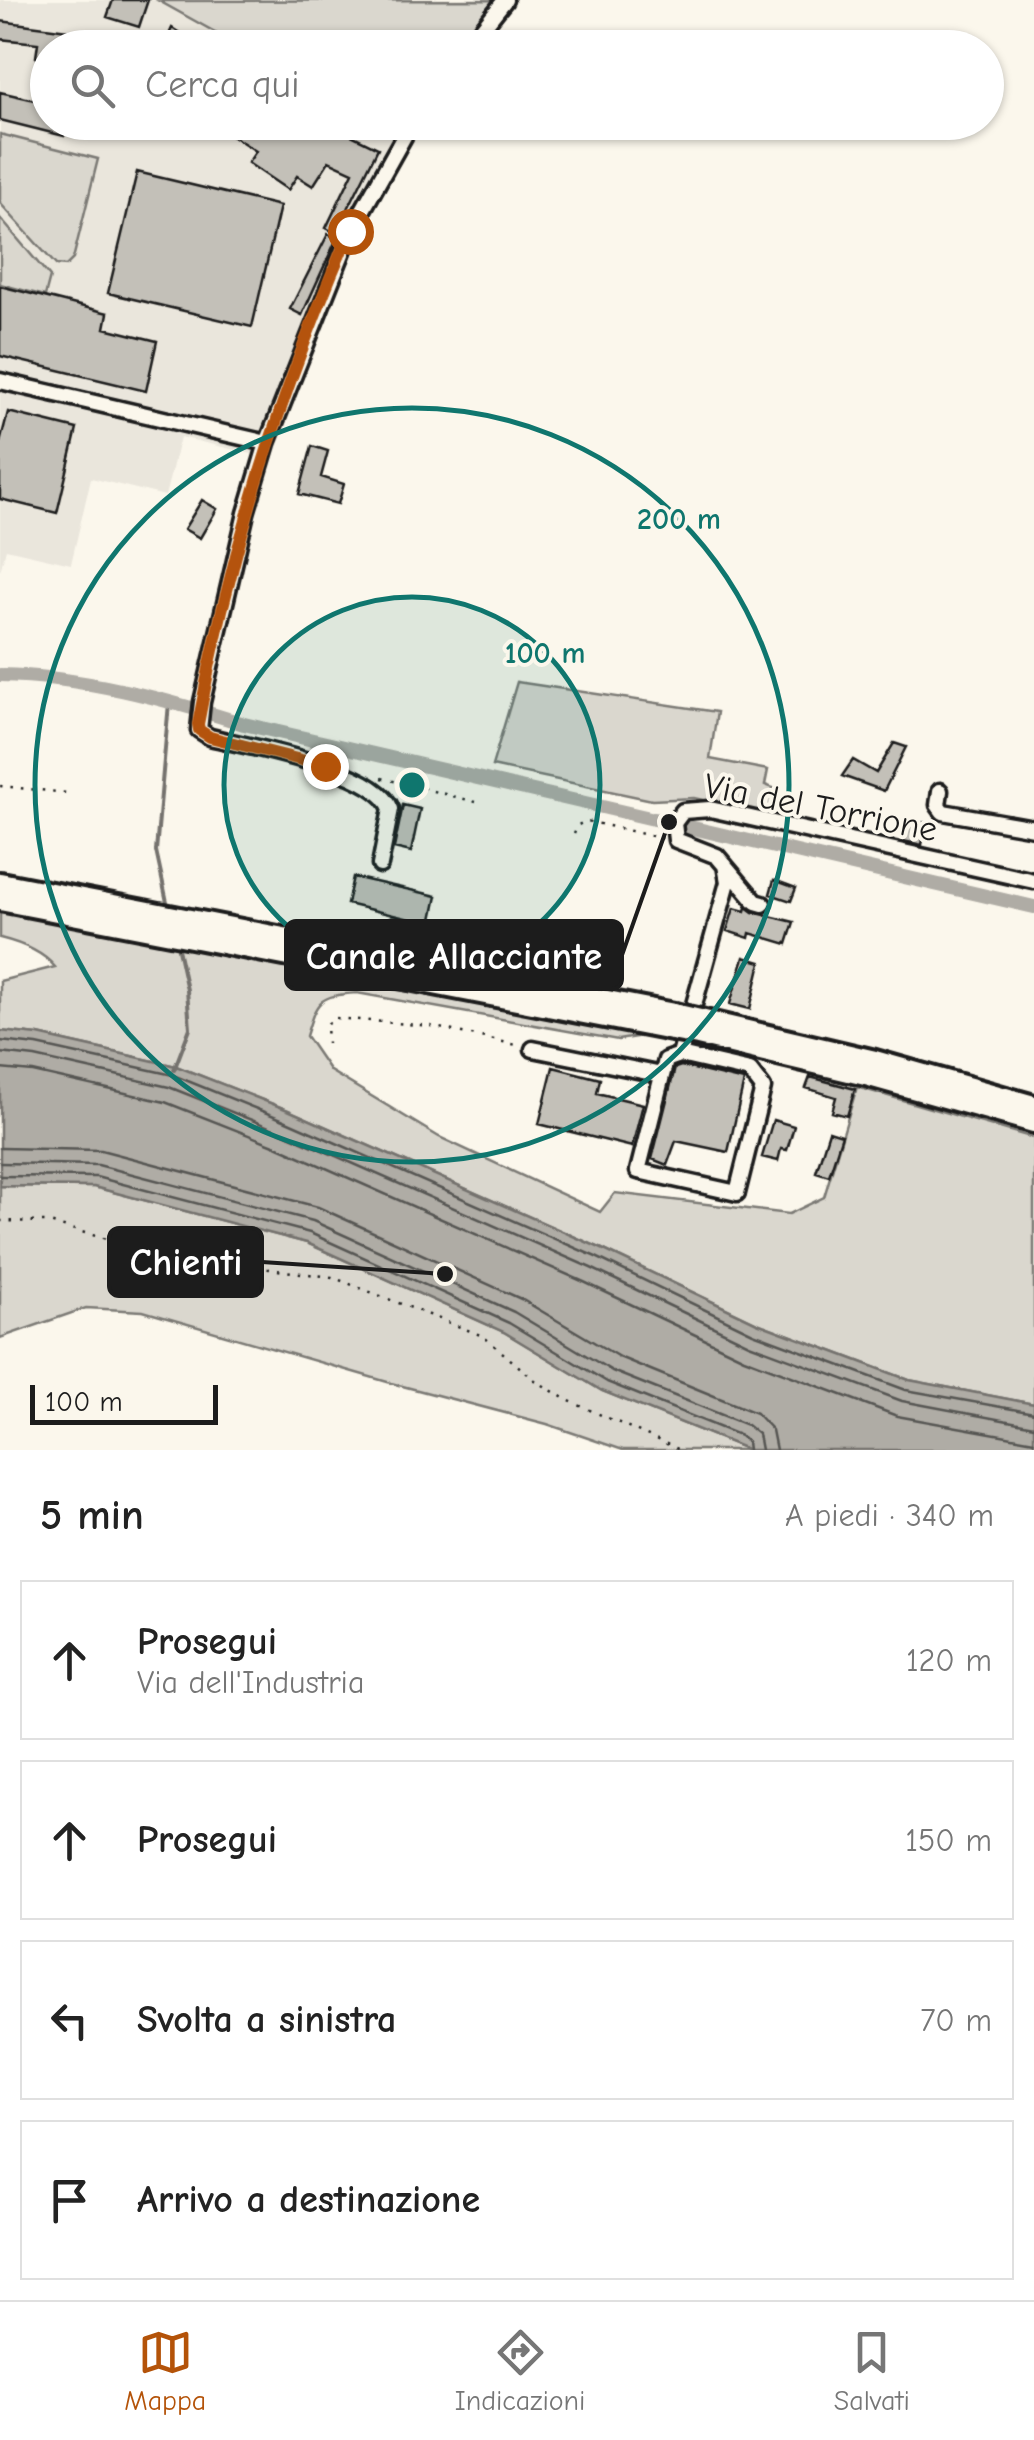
<!DOCTYPE html>
<html lang="it">
<head>
<meta charset="utf-8">
<style>
  :root { --surface:#fff; --page:#f2f2f2; --text:#222; --muted:#767676; --line:#e0e0e0; --accent:#b45309 }
  body { margin:0; font-family:"Comic Neue",sans-serif; background:var(--page); color:var(--text) }
  .scale { position:absolute; left:30px; bottom:25px; width:188px; box-sizing:border-box; padding-left:10px; border:5px solid #1c1c1c; border-top:0; font-size:28px; line-height:35px; white-space:nowrap; color:#1c1c1c; -webkit-text-stroke:8px #fbf7ec; paint-order:stroke }
  .stop { position:absolute; width:30px; height:30px; margin:-22px; border:8px solid #b45309; border-radius:50%; background:#fff }
  .stop.end { background:#b45309; border-color:#fff; box-shadow:0 2px 10px #0008 }
  .list { margin:0; padding:0; list-style:none }
  h2 { display:flex; justify-content:space-between; align-items:center; height:130px; margin:0; padding:0 40px; font-size:42px }
  h2 small { font-size:32px; font-weight:400; color:var(--muted) }
  .list li { display:grid; grid-template-columns:65px 1fr auto; gap:30px; align-items:center; box-sizing:border-box; height:160px; margin:0 20px 20px; padding:0 20px; border:2px solid var(--line); border-radius:0px }
  .list b { display:block; font-size:38px; white-space:nowrap }
  .list p { margin:0; font-size:32px; white-space:nowrap; color:var(--muted) }
  .list em { font-size:32px; font-style:normal; color:var(--muted) }
  .icon { flex:none; width:55px; height:55px; fill:none; stroke:currentColor; stroke-width:2; stroke-linecap:round; stroke-linejoin:round }
  .map { position:relative; flex:none; width:1034px; height:1450px; overflow:hidden }
  .search { position:absolute; background:var(--surface); box-shadow:0 2px 8px #0004; left:30px; right:30px; top:30px; height:110px; display:flex; align-items:center; gap:25px; box-sizing:border-box; padding:0 35px; border-radius:55px; color:var(--muted); font-size:38px }
  .sheet { height:850px; background:var(--surface) }
  nav { display:flex; justify-content:space-around; align-items:center; box-sizing:border-box; height:140px; border-top:2px solid var(--line); background:var(--surface); font-size:28px; color:var(--muted) }
  nav a { display:grid; justify-items:center; gap:5px }
  nav .on { color:var(--accent) }
  .map>svg:first-child { display:block }
  .built { fill:#eae6dc }
  .green { fill:#dad7ce; stroke:#7b7a75; stroke-width:2.5 }
  .water { fill:#afaca5; stroke:#74726e; stroke-width:2.5 }
  .lines { fill:none; stroke-linecap:round; stroke-linejoin:round }
  .shore { stroke:#575653; stroke-width:2.5 }
  .stream { stroke:#74726e; stroke-width:4 }
  .canal { stroke:#afaca5; stroke-width:14 }
  .building { fill:#c3c0b8; stroke:#1c1c1c; stroke-width:2.5 }
  .minor-casing { stroke:#1c1c1c; stroke-width:21 }
  .highway-casing { stroke:#1c1c1c; stroke-width:28 }
  .path { stroke:#1c1c1c; stroke-width:2.5; stroke-dasharray:2.5 8; stroke-linecap:butt }
  .minor { stroke:#fbf7ec; stroke-width:14 }
  .highway { stroke:#fbf7ec; stroke-width:20 }
  .highway-bridge-casing { stroke:#1c1c1c; stroke-width:28; stroke-linecap:butt }
  .highway-bridge { stroke:#fbf7ec; stroke-width:20 }
  .route { stroke:#b45309; stroke-width:12 }
  .ring { fill:none; stroke:#0f766e; stroke-width:5 }
  .labels { text-anchor:middle; stroke-width:8; stroke-linejoin:round; paint-order:stroke }
  .street-label { font-size:35px; fill:#1c1c1c; stroke:#fbf7ec }
  .centre { fill:#0f766e; stroke:#fbf7ec; stroke-width:5 }
  .ring-label { font-size:30px; text-anchor:middle; font-weight:bold; fill:#0f766e; stroke:#fbf7ec; stroke-width:8; stroke-linejoin:round; paint-order:stroke }
  .leader { fill:none; stroke:#1c1c1c; stroke-width:4 }
  .callout-dot { fill:#1c1c1c; stroke:#fbf7ec; stroke-width:4 }
  .callout { fill:#1c1c1c; stroke:#1c1c1c; stroke-width:4 }
  .callout-label { font-size:38px; text-anchor:middle; font-weight:bold; fill:#fff }
</style>
</head>
<body>
<div class="map">
<svg width="1034" height="1450" viewBox="0 0 1034 1450">
  <rect width="100%" height="100%" fill="#fbf7ec"/>
  <filter id="ink" filterUnits="userSpaceOnUse"><feTurbulence type="fractalNoise" baseFrequency=".01" numOctaves="2"/><feDisplacementMap in="SourceGraphic" scale="20" xChannelSelector="R" yChannelSelector="G"/><feConvolveMatrix kernelMatrix="1 2 1 2 8 2 1 2 1" color-interpolation-filters="sRGB"/></filter>
  <g filter="url(#ink)">
    <path class="built" d="M0,0H159L242,47L48,48V122L374,123L410,142L359,232L336,285L273,459L180,437L165,496L91,478L71,564L6,549L0,571Z"/>
    <path class="green" d="M491,0L494,1L456,48L242,47L159,1Z
      M0,134L98,159L73,259L66,266L56,265L0,203Z
      M0,218L50,277L45,296L0,284Z
      M517,682L717,712L710,759L768,770L765,785L776,789L771,815L694,798L652,800L492,766Z
      M0,912L642,1036L618,1040L357,993C318,996 317,1000 306,1036L330,1071L439,1137L600,1212L615,1193L789,1214L824,1197L857,1087L1034,1138V1404L909,1380L757,1323L600,1248L288,1110L176,1066L38,1035L0,1031V981L55,967C42,951 20,943 0,938Z
      M0,1186L94,1187L307,1243L504,1332L602,1391L749,1450H623L547,1424L391,1383L143,1311L86,1308L0,1338Z"/>
    <path class="water" d="M0,1031L38,1035L176,1066L288,1110L600,1248L757,1323L909,1380L1034,1404V1450H749L602,1391L504,1332L307,1243L94,1187L0,1186Z"/>
    <g class="lines">
      <path class="shore" d="M0,1041L37,1045L173,1075L284,1120L596,1257L753,1333L906,1390L1034,1413
        M0,1053L35,1057L169,1087L279,1131L591,1268L749,1344L902,1401L1034,1426
        M0,1069L33,1072L165,1102L274,1145L584,1282L744,1358L897,1416L1034,1441
        M0,1148L101,1150L318,1207L521,1299L619,1357L756,1413L772,1430L776,1450
        M0,1163L98,1165L313,1221L514,1312L612,1371L747,1425L758,1434L761,1450
        M0,1176L96,1177L310,1233L509,1323L607,1382L741,1436L747,1442L748,1450"/>
      <path class="stream" d="M167,902L156,851L169,703
        M174,1070L190,1028L187,990L178,949"/>
      <path class="canal" d="M0,675C81,676 166,699 244,724L1034,907"/>
    </g>
    <path class="building" d="M113,0H148L139,27L107,17Z
      M0,21L151,41L150,48H48V61L41,60L36,57L38,43L0,39Z
      M172,28L203,48H163Z
      M0,92L48,103V122H67L64,136L0,120Z
      M211,122H342L350,127L347,133L378,148L336,233L326,228L353,172L329,161L313,186L297,176L288,190L248,163L256,151Z
      M137,172L280,206L252,327L108,293Z
      M328,234L337,238L302,315L290,309Z
      M0,286L108,313L105,328L157,341L146,391L0,356Z
      M8,412L77,429L57,513L0,499V443Z
      M312,446L328,451L321,477L344,484L338,504L299,494Z
      M202,500L217,509L200,538L184,529Z
      M894,743L906,747L884,791L842,776L853,760L876,773Z
      M403,805L420,809L411,852L394,848Z
      M906,820L926,823L922,845L903,841Z
      M353,877L437,896L431,924L347,904Z
      M774,880L796,888L791,901L770,894Z
      M746,907L753,912L794,922L787,944L750,933L749,938L727,931L734,908L745,911Z
      M744,957L761,962L750,1009L730,1004Z
      M681,1066L744,1081L728,1152L676,1141L667,1165L652,1159L675,1068Z
      M553,1067L600,1079L597,1093L643,1104L632,1147L539,1124Z
      M810,1077L855,1089L847,1116L832,1112L836,1097L806,1088Z
      M773,1120L794,1126L787,1150L781,1149L778,1161L762,1157Z
      M829,1131L842,1135L829,1176L816,1172Z"/>
    <g class="lines">
      <defs>
        <path id="minor" d="M467,48L505,0
          M0,381L267,443L351,231L412,122
          M267,443L246,513L202,702L199,730L210,737C250,747 377,769 391,809L380,865
          M940,791L938,805L943,812L1034,828
          M763,904L756,902L717,856L676,840L674,823L683,811L710,809L1034,881
          M533,1049L662,1075
          M680,1055L750,1071L763,1088L737,1193L638,1171L666,1060Z
          M680,1055L728,882L725,865"/>
        <path id="highway" d="M0,883L674,1014
          M0,900L672,1030
          M700,1020L875,1061L1034,1106
          M698,1035L870,1076L1034,1122"/>
      </defs>
      <use href="#minor" class="minor-casing"/>
      <use href="#highway" class="highway-casing"/>
      <path class="path" d="M382,778L480,803
        M0,786L68,793
        M574,834L578,825L587,821L665,839
        M327,1044L326,1025L335,1018L431,1026L521,1046
        M0,1221L46,1222L167,1256L332,1277L483,1336L535,1380L565,1399L680,1450"/>
      <use href="#minor" class="minor"/>
      <use href="#highway" class="highway"/>
      <defs>
        <path id="highway-bridge" d="M674,1014L700,1020
          M672,1030L698,1035"/>
      </defs>
      <use href="#highway-bridge" class="highway-bridge-casing"/>
      <use href="#highway-bridge" class="highway-bridge"/>
    </g>
  </g>
  <g class="lines" filter="url(#ink)">
    <path class="route" d="M325,766L210,737L199,730L198,724C229,554 281,389 350,231"/>
  </g>
  <circle cx="412" cy="785" r="188" fill="#0f766e" fill-opacity=".12"/>
  <g class="ring">
    <circle cx="412" cy="785" r="188"/>
    <circle cx="412" cy="785" r="377"/>
  </g>
  <g class="labels">
    <g class="street-label">
      <text transform="translate(821 807) rotate(11)" y="12">Via del Torrione</text>
    </g>
  </g>
  <circle cx="412" cy="785" r="15" class="centre"/>
  <g class="ring-label">
    <text x="679" y="529">200 m</text>
    <text x="545" y="663">100 m</text>
  </g>
  <path class="leader" d="M669 822L622 955M445 1274L262 1262"/>
  <g class="callout-dot">
    <circle cx="669" cy="822" r="10"/>
    <circle cx="445" cy="1274" r="10"/>
  </g>
  <g class="callout">
    <rect x="286" y="921" width="336" height="68" rx="10"/>
    <rect x="109" y="1228" width="153" height="68" rx="10"/>
  </g>
  <g class="callout-label">
    <text x="454" y="969">Canale Allacciante</text>
    <text x="186" y="1275">Chienti</text>
  </g>
</svg>
<div class="scale">100 m</div>
<div class="stop" style="left:350px;top:231px"></div>
<div class="stop end" style="left:325px;top:766px"></div>
<div class="search"><svg class="icon" aria-label="search" viewBox="0 0 24 24"><circle cx="10" cy="10" r="6"/><path d="M15 15l6 6"/></svg>Cerca qui</div>
</div>
<section class="sheet">
<h2>5 min<small>A piedi · 340 m</small></h2>
<ul class="list">
<li><svg class="icon" aria-label="ahead" viewBox="0 0 24 24"><path d="M12 20V5M6 11l6-6 6 6"/></svg><div><b>Prosegui</b><p>Via dell'Industria</p></div><em>120 m</em></li>
<li><svg class="icon" aria-label="ahead" viewBox="0 0 24 24"><path d="M12 20V5M6 11l6-6 6 6"/></svg><div><b>Prosegui</b></div><em>150 m</em></li>
<li><svg class="icon" aria-label="left" viewBox="0 0 24 24"><path d="M17 20v-9H6M10 6l-5 5 5 5"/></svg><div><b>Svolta a sinistra</b></div><em>70 m</em></li>
<li><svg class="icon" aria-label="arrive" viewBox="0 0 24 24"><path d="M6 21V4h12l-3 4 3 4H6"/></svg><div><b>Arrivo a destinazione</b></div></li>
</ul>
</section>
<nav>
<a class="on"><svg class="icon" aria-label="map" viewBox="0 0 24 24"><path d="M3 6l6-2 6 2 6-2v14l-6 2-6-2-6 2zM9 4v14M15 6v14"/></svg>Mappa</a>
<a><svg class="icon" aria-label="directions" viewBox="0 0 24 24"><path d="M12 3l9 9-9 9-9-9zM9 14v-3h6M13 9l2 2-2 2"/></svg>Indicazioni</a>
<a><svg class="icon" aria-label="saved" viewBox="0 0 24 24"><path d="M7 4h10v16l-5-4-5 4z"/></svg>Salvati</a>
</nav>
</body>
</html>
